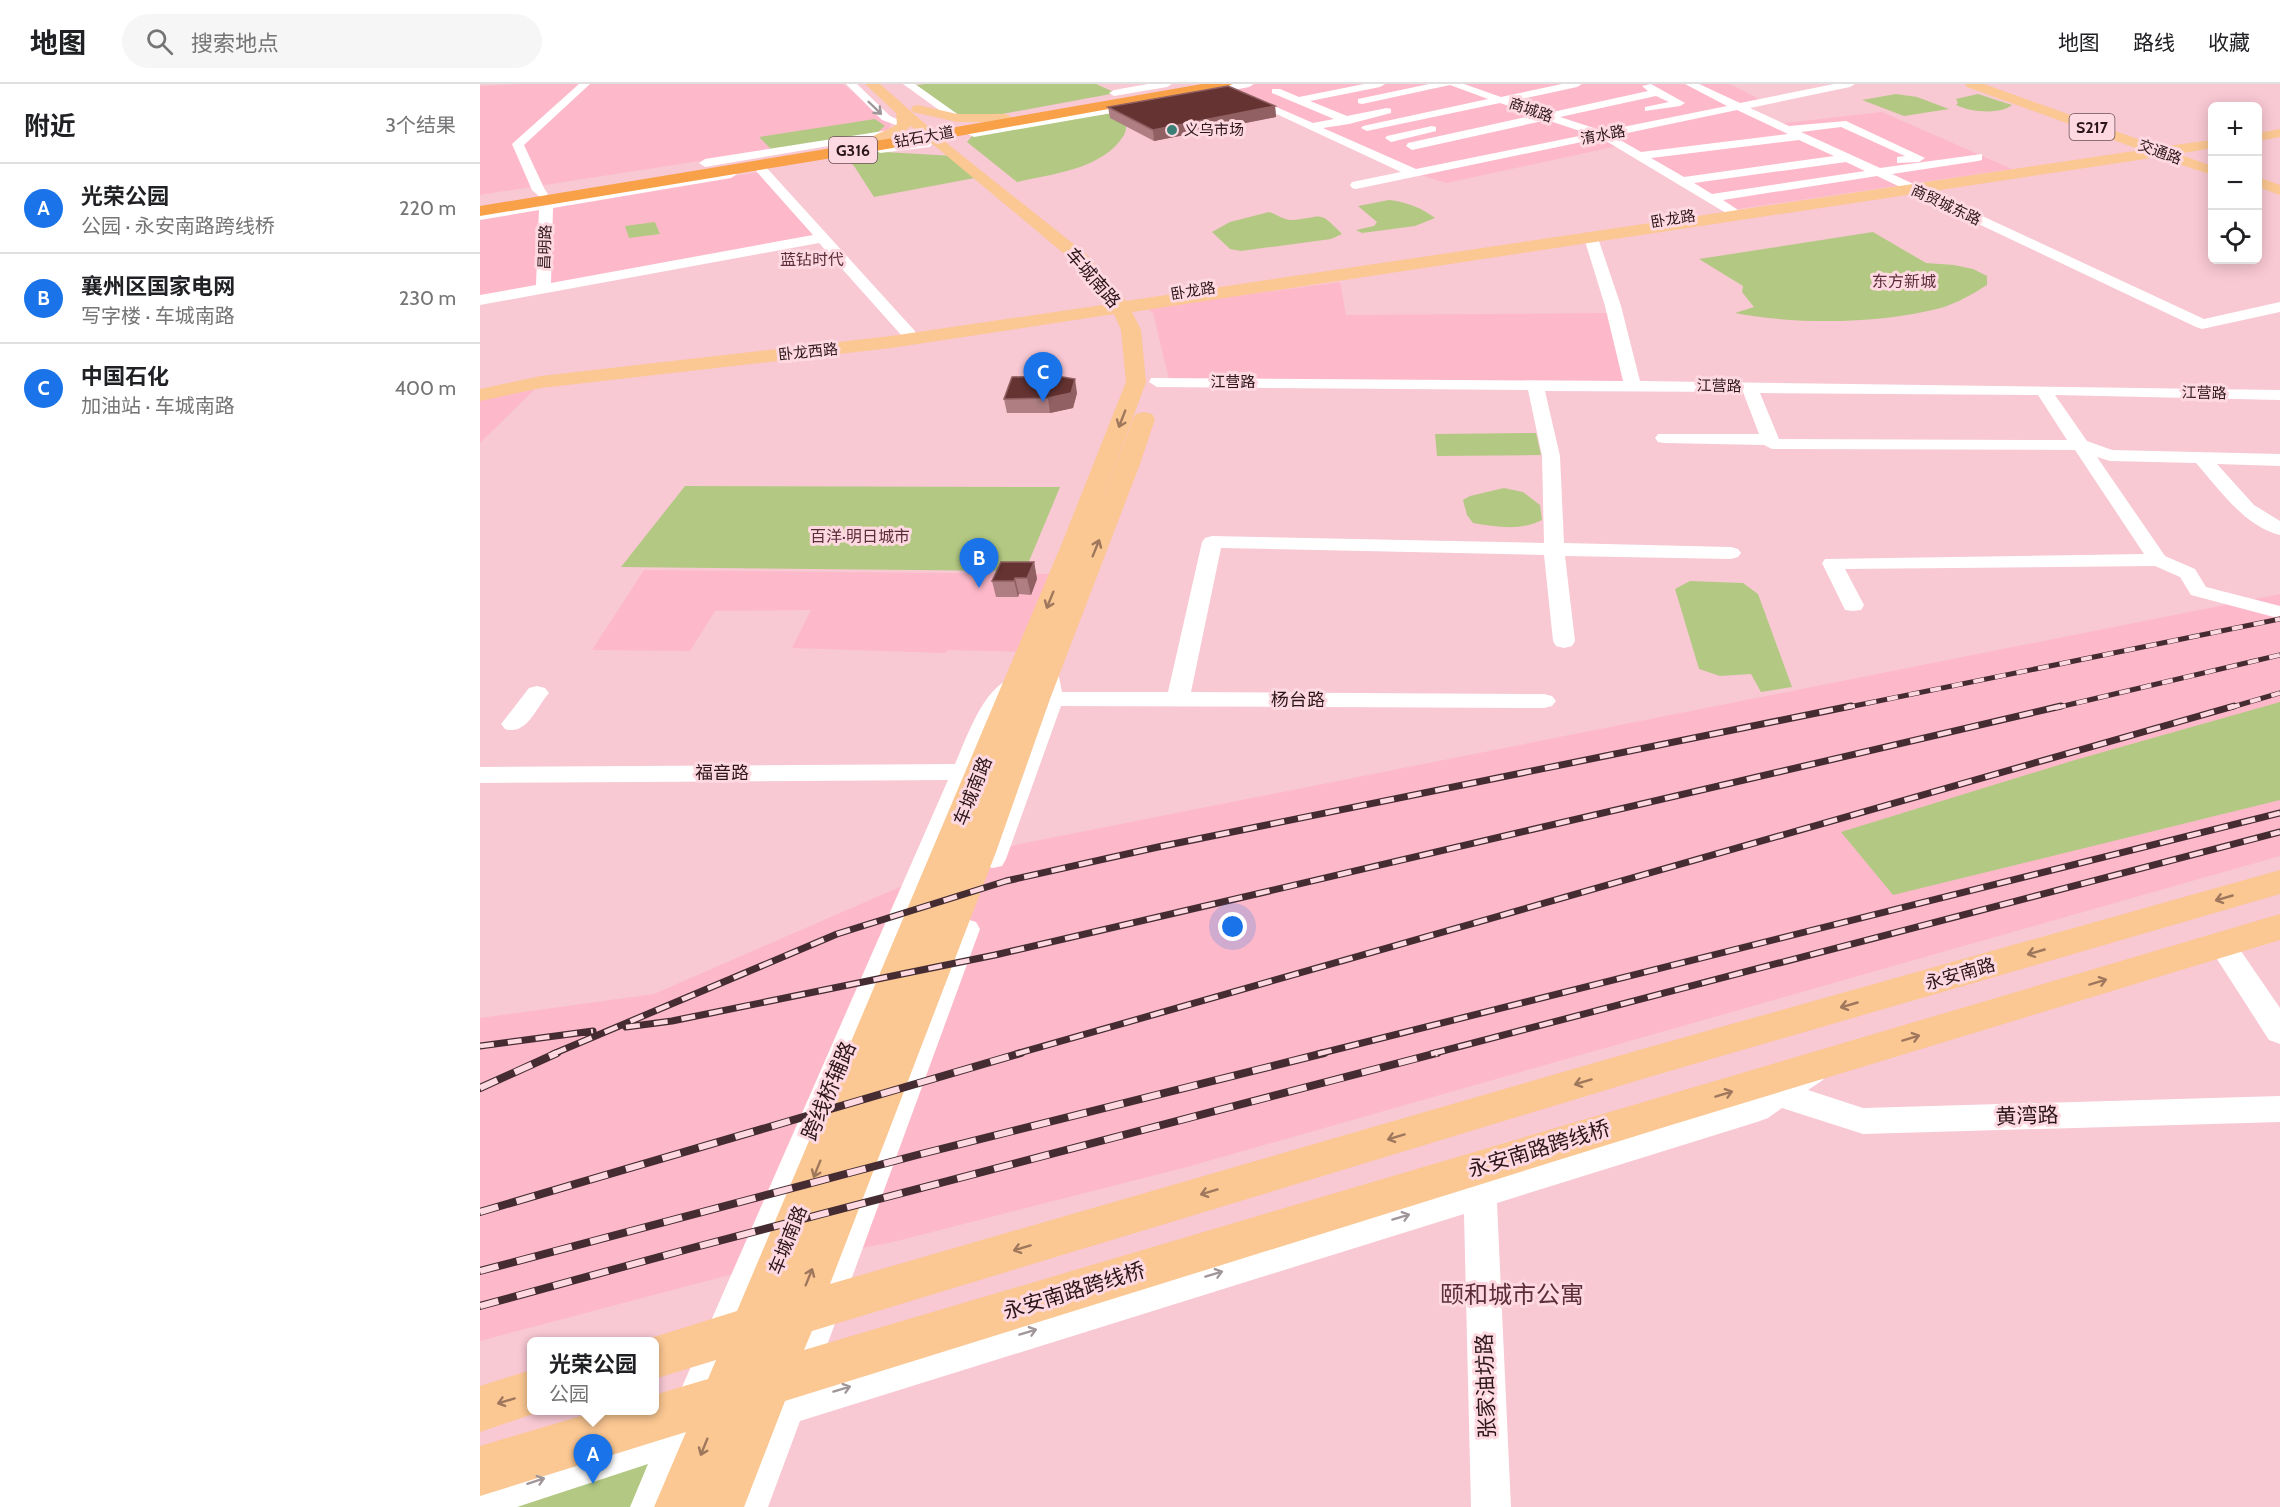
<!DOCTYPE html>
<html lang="zh">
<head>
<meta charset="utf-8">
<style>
  :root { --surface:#fff; --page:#f6f6f6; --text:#202124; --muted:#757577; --line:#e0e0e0; --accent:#1a73e8 }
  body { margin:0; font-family:Cabin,"Noto Sans SC",sans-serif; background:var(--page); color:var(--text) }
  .controls { position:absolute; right:18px; top:18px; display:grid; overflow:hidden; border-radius:9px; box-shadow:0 3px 15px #0003 }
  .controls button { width:54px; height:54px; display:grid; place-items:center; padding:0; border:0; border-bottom:2px solid var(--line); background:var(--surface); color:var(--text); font:30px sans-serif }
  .you { position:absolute; left:753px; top:843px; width:21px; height:21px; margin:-15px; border:4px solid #fff; border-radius:50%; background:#1a73e8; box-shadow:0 0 0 9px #1a73e833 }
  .badge { display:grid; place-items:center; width:39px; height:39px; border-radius:50%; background:var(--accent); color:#fff; font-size:20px; font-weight:700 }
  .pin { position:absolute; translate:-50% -50px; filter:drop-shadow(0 2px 3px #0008) }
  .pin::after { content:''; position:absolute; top:32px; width:21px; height:18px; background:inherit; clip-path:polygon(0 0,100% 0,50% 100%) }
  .popup { position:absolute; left:47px; top:1253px; width:132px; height:78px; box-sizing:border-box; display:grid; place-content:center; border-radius:9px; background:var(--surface); filter:drop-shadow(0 2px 4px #0005); font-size:20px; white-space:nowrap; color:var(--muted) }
  .popup b { font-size:22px; color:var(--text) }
  .popup::after { content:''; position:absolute; left:50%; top:100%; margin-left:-12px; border:12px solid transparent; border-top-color:var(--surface) }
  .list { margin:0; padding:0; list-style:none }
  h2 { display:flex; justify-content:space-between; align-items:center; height:78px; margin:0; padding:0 24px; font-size:26px }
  h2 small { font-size:20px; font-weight:400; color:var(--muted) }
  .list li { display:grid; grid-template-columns:39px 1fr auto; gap:18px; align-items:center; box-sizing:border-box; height:90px; padding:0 24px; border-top:2px solid var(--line) }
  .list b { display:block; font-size:22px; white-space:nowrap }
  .list p { margin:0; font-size:20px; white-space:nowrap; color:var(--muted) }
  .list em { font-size:20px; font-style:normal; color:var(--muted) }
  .icon { flex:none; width:33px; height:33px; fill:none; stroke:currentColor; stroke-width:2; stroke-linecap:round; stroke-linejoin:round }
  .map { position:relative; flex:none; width:1800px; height:1423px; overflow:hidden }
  header { display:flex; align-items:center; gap:36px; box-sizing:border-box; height:84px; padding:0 30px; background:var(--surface); border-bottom:2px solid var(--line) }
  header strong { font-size:28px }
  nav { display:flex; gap:33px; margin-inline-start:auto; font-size:21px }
  .search { width:420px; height:54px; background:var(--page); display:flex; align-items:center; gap:15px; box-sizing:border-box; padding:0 21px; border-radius:33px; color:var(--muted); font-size:22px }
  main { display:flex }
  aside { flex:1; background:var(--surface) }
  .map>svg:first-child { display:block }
  .built { fill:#fdb9ca }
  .green { fill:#b3c983 }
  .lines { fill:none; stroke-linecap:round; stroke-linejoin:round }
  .minor { fill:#fff; fill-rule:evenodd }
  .major { fill:#fbc792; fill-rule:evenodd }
  .highway { fill:#f9a149; fill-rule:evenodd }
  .rail-far2-casing { stroke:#452c33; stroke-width:5 }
  .rail-far1-casing { stroke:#452c33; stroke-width:7 }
  .rail-casing { stroke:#452c33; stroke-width:8 }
  .rail-far2 { stroke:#fed9e1; stroke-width:4; stroke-dasharray:11; stroke-linecap:butt }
  .rail-far1 { stroke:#fed9e1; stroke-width:4.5; stroke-dasharray:14; stroke-linecap:butt }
  .rail { stroke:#fed9e1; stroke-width:6; stroke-dasharray:19; stroke-linecap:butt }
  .wall { fill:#ae7e82 }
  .shaded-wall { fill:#906062 }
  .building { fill:#643332; stroke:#906062; stroke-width:1.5 }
  .oneway { stroke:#a09699 }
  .oneway2 { stroke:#9e775d }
  .poi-dot { fill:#3a7f75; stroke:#fed9e1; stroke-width:2 }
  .labels { text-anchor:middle; stroke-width:6; stroke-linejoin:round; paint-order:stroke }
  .far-street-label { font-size:15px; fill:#2c161c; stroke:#fed9e1 }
  .far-poi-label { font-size:15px; fill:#2c161c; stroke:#fed9e1; text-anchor:start }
  .shield { fill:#fed9e1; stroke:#6b5057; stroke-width:1.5 }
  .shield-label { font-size:16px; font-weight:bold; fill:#2c161c }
  .far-neighbourhood-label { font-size:16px; fill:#5c2d3b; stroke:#fed9e1 }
  .street-label { font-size:18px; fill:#2c161c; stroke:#fed9e1 }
  .near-street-label { font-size:21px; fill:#2c161c; stroke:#fed9e1 }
  .near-neighbourhood-label { font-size:24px; fill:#5c2d3b; stroke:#fed9e1 }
</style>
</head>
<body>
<header>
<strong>地图</strong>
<div class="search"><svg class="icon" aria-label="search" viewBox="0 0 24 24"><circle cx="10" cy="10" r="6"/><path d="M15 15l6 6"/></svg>搜索地点</div>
<nav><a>地图</a><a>路线</a><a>收藏</a></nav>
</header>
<main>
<aside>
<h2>附近<small>3个结果</small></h2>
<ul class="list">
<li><span class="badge">A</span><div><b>光荣公园</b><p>公园 · 永安南路跨线桥</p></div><em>220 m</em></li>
<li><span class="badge">B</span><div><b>襄州区国家电网</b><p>写字楼 · 车城南路</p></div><em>230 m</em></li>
<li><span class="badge">C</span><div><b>中国石化</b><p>加油站 · 车城南路</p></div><em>400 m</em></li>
</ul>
</aside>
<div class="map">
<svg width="1800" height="1423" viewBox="0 0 1800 1423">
  <rect width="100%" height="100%" fill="#f8c8d3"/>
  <path class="built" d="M37,0H363L411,40L409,45L401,49L0,111V2Z
    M770,0H1250L1283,17L1261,23L1295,40L1402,28L1532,85L1251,126L1142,61L967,99L934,89L746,4Z
    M279,88L336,153L0,215V133Z
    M860,198L866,231L1130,229L1146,298L689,295L673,229L666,224Z
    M59,301L0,359V315Z
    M164,486L575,490L544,568L468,566L465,569L312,564L331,526L235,527L210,567L112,566Z
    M1800,510V772L707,1083L413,1158L268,1186L0,1257V934L174,910L500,768Z"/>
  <path class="green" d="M445,0H616L636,9L495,35L477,34L431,2Z
    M1416,10L1437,13L1469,25L1424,32L1382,16Z
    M1498,10L1532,21C1520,31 1490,28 1476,21L1478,19L1476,15Z
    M639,28L647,32C646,38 647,46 644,51C624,85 572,90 537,98L487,58L494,50Z
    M395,35L405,42L393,52L292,66L279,53Z
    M387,67L474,72L500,93L394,113L374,82L363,72Z
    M909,116C924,117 944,125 955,134L935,142L882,149L876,146L894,142L897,138L878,122Z
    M789,128C797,130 803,136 811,136C843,134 837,124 862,150L851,155L761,167L750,165L732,148L750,138Z
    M175,138L180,150L149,154L145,142Z
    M1393,148L1446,179L1474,181L1493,185L1507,192V201C1493,210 1477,219 1461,224C1399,240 1318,241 1255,229L1274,223L1262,208L1263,202L1219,175Z
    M1056,349L1061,371L957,372L955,350Z
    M205,402L580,403L545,487L141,483Z
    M1024,404L1043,408L1060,421L1062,436C1041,447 1016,443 993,439L987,431L983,416L990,412Z
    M1210,497L1263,499L1278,510L1312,603L1281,608L1271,590L1240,592L1219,585L1195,505Z
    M1800,618V716L1413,811L1361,748L1595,676Z
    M201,1350L170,1423H0V1415Z"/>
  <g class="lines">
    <path class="minor" d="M99,0H110L44,61L64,104L68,110L64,113L69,116L251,86L257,90L251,94L73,124L71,199L333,151L277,88L275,85L277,82H285L434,246L436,249L434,252H422L339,159L0,221V211L56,201L59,126L0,136V128L57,118L61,114L52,106L32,60Z
      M366,0H377L410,32L430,41L424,44L402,36Z
      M423,0H435L483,34L477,37L473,36Z
      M668,0H692L687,3L634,12L629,9L634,6Z
      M753,0H774L769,3L719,13L714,10L715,8Z
      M884,0H905L900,3L830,17L867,32L907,24L911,25V29L869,40L843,44L936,85L1109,50L1067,36L932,66L926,62L928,59L1055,31L1020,19L887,47L881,44L883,42L1008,15L970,1L882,20L878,19V15L949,0H984L1021,13L1082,0H1102L1097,3L1033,17L1068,29L1168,7L1162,2L1171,0L1205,19L1200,22L1165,27V23L1189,18L1176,12L1080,33L1123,47L1247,22L1205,0H1219L1260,19L1354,0H1375L1370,3L1270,24L1309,42L1366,37L1445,74L1439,78L1417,79V73L1425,72L1361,43L1321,48L1400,84L1502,70V76L1498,77L1412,90L1724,235L1800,218V228L1722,245L1716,243L1397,92L1243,116L1258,126L1251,130L1246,129L1121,54L876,105L872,104L870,101L872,98L921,88L760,13L761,11H769L833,39L854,35L792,9V5H800L819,13ZM1257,26L1308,50L1161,68L1133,52ZM1319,56L1354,72L1204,93L1171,74ZM1366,78L1385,87L1232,110L1214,99Z
      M662,18L668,21L666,23L494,53L488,50L494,47Z
      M952,42L956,43V47L911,58L905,54L907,52Z
      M416,45L422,48L420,50L225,83L219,79L225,75Z
      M446,56L452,60L450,63L400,69L394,65L400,61Z
      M1111,150L1118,154L1141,222L1160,297L1800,306V316L1575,311L1607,357L1632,366L1800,370V382L1737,380L1774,421L1800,437V451C1764,442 1740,406 1716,379L1630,377L1617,373L1685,472L1715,485L1726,503L1800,522V532L1794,533L1711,511L1700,493L1675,482L1365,485L1384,521L1381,526L1373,527L1365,526L1342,479L1345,475L1664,470L1595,366L1292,365L1284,361L1184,359L1178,358L1175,354L1178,350H1279L1263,308L1065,307L1080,372L1084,459L1251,463L1258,465L1261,469L1258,473L1251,475L1085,472L1095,557L1092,562L1084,564L1076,562L1073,557L1064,471L741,464L711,608L1064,610L1072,612L1076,617L1072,622L1064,624L581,622L526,775L522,782L513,784L504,782L500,775L560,615L556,588L559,583L567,581L575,583L578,588L582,608H688L722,458L725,454L732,452L1064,459L1062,372L1048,306L677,303L669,298L671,294L1143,297L1125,222L1104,154ZM1280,309L1558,311L1587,356L1299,355Z
      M533,594L541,596L545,601L521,630L190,1423H150L168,1380L37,1423H0V1395L188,1335L468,696L0,699V683L475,680C486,655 504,601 533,594Z
      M57,602L65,604L69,609L65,614C54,629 45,651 25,645L21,640L25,635L49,604Z
      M486,835L496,838L500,845L335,1294L1267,1015L1321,978L1332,974L1343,978L1348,987L1343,996L1328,1006L1383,1024L1800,1012V1038L1383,1050L1302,1024L1288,1034L1277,1038L1017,1119L1031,1423H991L984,1130L320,1337L288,1423H248L472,845L476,838Z
      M1742,850L1752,854L1800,924V960L1789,956L1728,861L1732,854Z"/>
    <path class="major" d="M385,0H400L469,61L606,170L646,217L1661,66L1487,3L1485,0H1504L1680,63L1732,56V64L1698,70L1732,82V91L1678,73L652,228L661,246L666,298L619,426L653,335L656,330L664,328L672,330L675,335L660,380L570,615L516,768L350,1200L1159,966L1800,786V810L1159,996L332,1247L324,1266L1800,830V856L1188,1042L305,1317L264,1423H174L206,1348L0,1412V1362L121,1326H174V1311L228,1295L236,1276L174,1295V1258H158L257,1227L582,459L646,298L641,246L634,230L411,264L61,304L0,317V305L61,292L411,252L629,220L594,178L431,42C422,51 404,62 391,59L389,56C396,48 409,47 417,40L416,29Z
      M438,21L477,30H526L533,34L526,38H477L433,28L431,25L433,22Z
      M1800,45V53L1778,57V49Z
      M1778,93L1800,101V111L1778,103Z
      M51,1286V1326H65L0,1348V1302Z"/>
    <path class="highway" d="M722,0H752L745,4L407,65L0,132V122L407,55Z"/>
    <defs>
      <path id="rail-far2" d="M1364,624L1800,535
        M1575,624L1800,571
        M1749,624L1800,609"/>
      <path id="rail-far1" d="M146,943L192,937L515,871L1581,622
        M0,962L113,947
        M73,970L357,850L526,797L678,763L1371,622
        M536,970L1754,622
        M838,970L1800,729
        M951,970L1800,748"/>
      <path id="rail" d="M0,1004L77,969
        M0,1128L541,969
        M0,1187L437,1071L844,969
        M0,1222L212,1164L957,969"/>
    </defs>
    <use href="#rail-far2" class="rail-far2-casing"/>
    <use href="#rail-far1" class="rail-far1-casing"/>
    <use href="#rail" class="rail-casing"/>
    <use href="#rail-far2" class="rail-far2"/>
    <use href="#rail-far1" class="rail-far1"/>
    <use href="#rail" class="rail"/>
  </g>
  <path class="wall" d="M795,22L796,33L674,57L630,34L628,23Z
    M597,309L593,324L570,329H527L524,315Z
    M554,478L557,495L551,511L539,510L538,513H516L512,497Z"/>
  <path class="shaded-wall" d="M795,22L796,33L674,57L673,46Z
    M595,295L597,309L593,324L570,329L568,314Z
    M554,478L557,495L551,511L547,494Z
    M535,494L539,510L538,513L534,497Z"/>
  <path class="building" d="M748,2L795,22L673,46L628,23Z
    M577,292L595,295L591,309L568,314L524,315L532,293Z
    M521,478H554L547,494H535L534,497H512Z"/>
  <defs><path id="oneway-shaft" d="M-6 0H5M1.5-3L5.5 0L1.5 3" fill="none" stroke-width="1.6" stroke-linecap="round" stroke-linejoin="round" transform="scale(1.5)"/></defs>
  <g class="oneway">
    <use href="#oneway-shaft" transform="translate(395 24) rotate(44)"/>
    <use href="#oneway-shaft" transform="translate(921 1133) rotate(-17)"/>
    <use href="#oneway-shaft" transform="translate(734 1190) rotate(-17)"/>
    <use href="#oneway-shaft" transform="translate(548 1248) rotate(-17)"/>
    <use href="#oneway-shaft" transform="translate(362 1305) rotate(-17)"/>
    <use href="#oneway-shaft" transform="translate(56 1397) rotate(-18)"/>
  </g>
  <g class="oneway2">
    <use href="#oneway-shaft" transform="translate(642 335) rotate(111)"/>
    <use href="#oneway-shaft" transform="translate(616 464) rotate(-68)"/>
    <use href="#oneway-shaft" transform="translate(570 516) rotate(112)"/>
    <use href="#oneway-shaft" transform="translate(1744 814) rotate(164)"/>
    <use href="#oneway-shaft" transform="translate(1556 868) rotate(164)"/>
    <use href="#oneway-shaft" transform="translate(1618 898) rotate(-17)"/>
    <use href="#oneway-shaft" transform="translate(1369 921) rotate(164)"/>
    <use href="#oneway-shaft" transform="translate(1431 954) rotate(-17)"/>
    <use href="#oneway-shaft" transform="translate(1103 998) rotate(163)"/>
    <use href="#oneway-shaft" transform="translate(1244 1010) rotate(-17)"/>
    <use href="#oneway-shaft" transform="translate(916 1053) rotate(163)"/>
    <use href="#oneway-shaft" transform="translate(337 1085) rotate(112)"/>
    <use href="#oneway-shaft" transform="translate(729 1108) rotate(163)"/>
    <use href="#oneway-shaft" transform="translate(542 1164) rotate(163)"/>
    <use href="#oneway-shaft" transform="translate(329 1193) rotate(-68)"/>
    <use href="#oneway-shaft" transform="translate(26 1317) rotate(163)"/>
    <use href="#oneway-shaft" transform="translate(224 1363) rotate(112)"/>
  </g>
  <circle class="poi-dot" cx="692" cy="46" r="6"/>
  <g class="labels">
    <g class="far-street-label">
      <text transform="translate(1051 26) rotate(19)" y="5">商城路</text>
      <text transform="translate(1123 51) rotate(-11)" y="5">淯水路</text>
      <text transform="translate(444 53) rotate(-10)" y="5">钻石大道</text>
      <text transform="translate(1680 68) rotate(20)" y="5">交通路</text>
      <text transform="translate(1466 121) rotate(25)" y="5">商贸城东路</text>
      <text transform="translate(1193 135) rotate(-9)" y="5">卧龙路</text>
      <text transform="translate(65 163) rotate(-88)" y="5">昌明路</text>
      <text transform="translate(713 207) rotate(-9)" y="5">卧龙路</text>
      <text transform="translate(328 268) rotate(-6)" y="5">卧龙西路</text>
      <text x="753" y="303">江营路</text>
      <text transform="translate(1239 302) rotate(1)" y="5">江营路</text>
      <text transform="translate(1724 309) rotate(1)" y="5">江营路</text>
    </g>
    <g class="far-poi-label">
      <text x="704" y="51">义乌市场</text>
    </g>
    <g class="shield">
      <rect x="1589.5" y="30" width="45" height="26" rx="4.5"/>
      <rect x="349" y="53" width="48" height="26" rx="4.5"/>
    </g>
    <g class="shield-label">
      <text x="1612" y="49">S217</text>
      <text x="373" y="72">G316</text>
    </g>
    <g class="far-neighbourhood-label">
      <text x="332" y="181">蓝钻时代</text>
      <text x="1424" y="203">东方新城</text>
      <text x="380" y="458">百洋·明日城市</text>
    </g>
    <g class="street-label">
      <text transform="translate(613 194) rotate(49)" y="6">车城南路</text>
      <text x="818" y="622">杨台路</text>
      <text x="242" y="695">福音路</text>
      <text transform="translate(493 707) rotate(-68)" y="6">车城南路</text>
      <text transform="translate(1480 890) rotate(-16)" y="6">永安南路</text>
      <text transform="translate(308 1156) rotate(-68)" y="6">车城南路</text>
    </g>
    <g class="near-street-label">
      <text transform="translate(349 1007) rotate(-67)" y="7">跨线桥辅路</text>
      <text transform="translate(1547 1032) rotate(-2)" y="7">黄湾路</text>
      <text transform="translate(1059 1065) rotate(-17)" y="7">永安南路跨线桥</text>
      <text transform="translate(594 1207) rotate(-17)" y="7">永安南路跨线桥</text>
      <text transform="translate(1006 1302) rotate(-92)" y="7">张家油坊路</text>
    </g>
    <g class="near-neighbourhood-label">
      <text x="1032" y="1219">颐和城市公寓</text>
    </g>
  </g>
</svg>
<div class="controls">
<button>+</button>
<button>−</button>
<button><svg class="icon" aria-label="locate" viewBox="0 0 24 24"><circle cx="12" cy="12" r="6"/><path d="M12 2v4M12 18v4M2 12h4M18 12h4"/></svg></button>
</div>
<div class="you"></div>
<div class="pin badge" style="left:113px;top:1400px">A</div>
<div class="popup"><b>光荣公园</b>公园</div>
<div class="pin badge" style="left:499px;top:504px">B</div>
<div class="pin badge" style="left:563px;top:318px">C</div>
</div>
</main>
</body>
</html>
